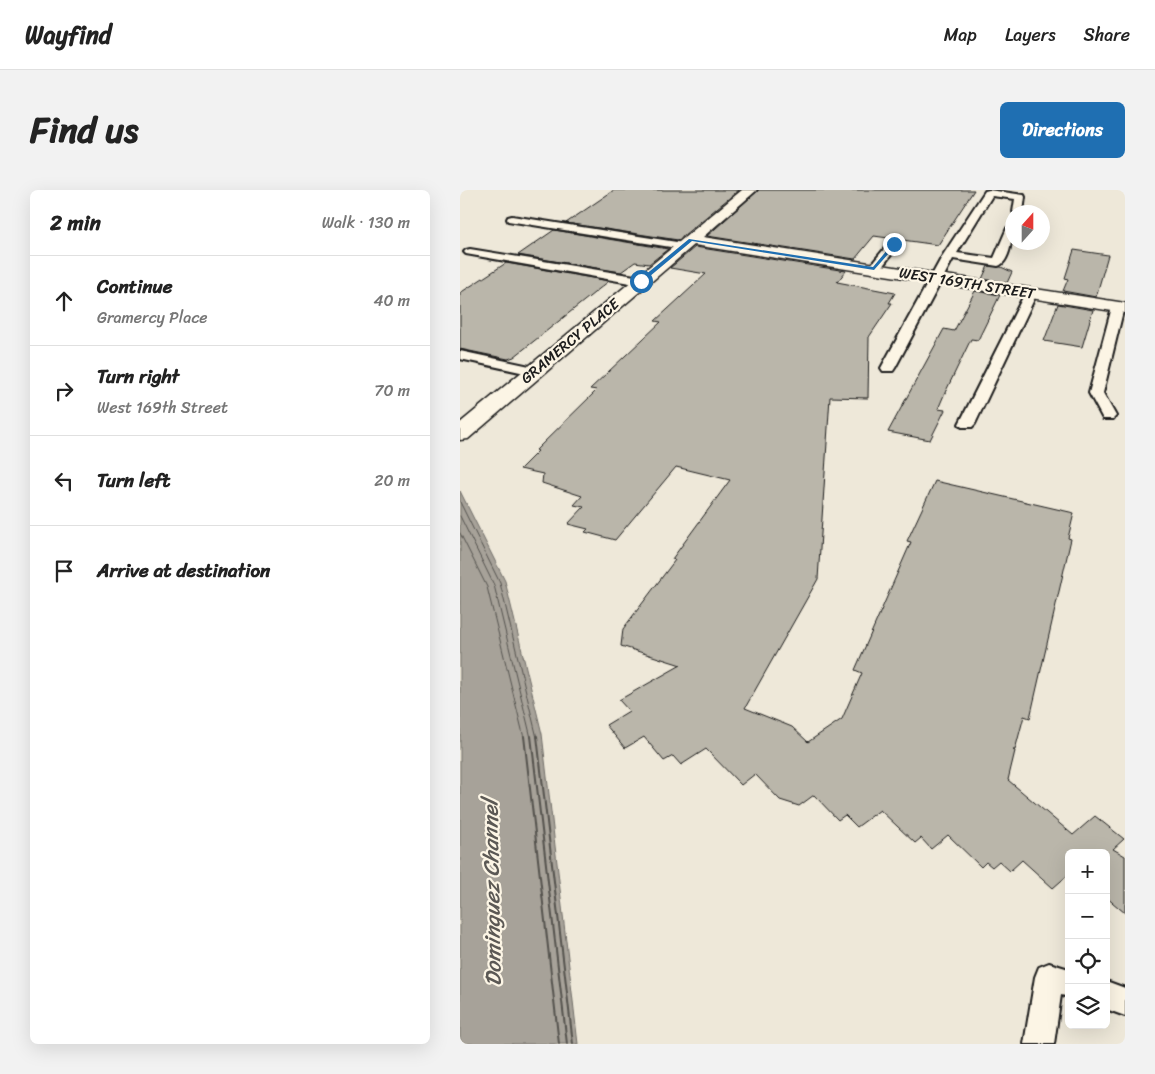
<!DOCTYPE html>
<html lang="en">
<head>
<meta charset="utf-8">
<style>
  :root { --surface:#fff; --page:#f2f2f2; --text:#222; --muted:#767676; --line:#e0e0e0; --accent:#1f6fb2 }
  body { margin:0; font-family:Sriracha,sans-serif; background:var(--page); color:var(--text) }
  .controls { position:absolute; right:15px; bottom:15px; display:grid; overflow:hidden; border-radius:8px; box-shadow:0 5px 20px #0002 }
  .controls button { width:45px; height:45px; display:grid; place-items:center; padding:0; border:0; border-bottom:1px solid var(--line); background:var(--surface); color:var(--text); font:25px sans-serif }
  .compass { position:absolute; left:545px; top:15px; width:45px; height:45px; border-radius:50%; background:var(--surface); box-shadow:0 5px 20px #0002; rotate:21deg }
  .stop { position:absolute; width:15px; height:15px; margin:-11px; border:4px solid #1f6fb2; border-radius:50%; background:#fff }
  .stop.end { background:#1f6fb2; border-color:#fff; box-shadow:0 1px 5px #0008 }
  .list { margin:0; padding:0; list-style:none }
  h2 { display:flex; justify-content:space-between; align-items:center; height:65px; margin:0; padding:0 20px; font-size:21px }
  h2 small { font-size:16px; font-weight:400; color:var(--muted) }
  .list li { display:grid; grid-template-columns:32px 1fr auto; gap:15px; align-items:center; box-sizing:border-box; height:90px; padding:0 20px; border-top:1px solid var(--line) }
  .list b { display:block; font-size:19px; white-space:nowrap }
  .list p { margin:0; font-size:16px; white-space:nowrap; color:var(--muted) }
  .list em { font-size:16px; font-style:normal; color:var(--muted) }
  .icon { flex:none; width:28px; height:28px; fill:none; stroke:currentColor; stroke-width:2; stroke-linecap:round; stroke-linejoin:round }
  .map { position:relative; flex:none; width:665px; height:854px; overflow:hidden; border-radius:8px }
  header { display:flex; align-items:center; gap:30px; box-sizing:border-box; height:70px; padding:0 25px; background:var(--surface); border-bottom:1px solid var(--line) }
  header strong { font-size:24px }
  nav { display:flex; gap:28px; margin-inline-start:auto; font-size:18px }
  .intro { display:flex; align-items:center; justify-content:space-between; box-sizing:border-box; height:120px; padding:0 30px }
  h1 { margin:0; font-size:35px }
  .button { padding:12px 22px; border-radius:8px; background:var(--accent); color:#fff; font-size:18px; font-weight:700 }
  main { display:flex; gap:30px; padding:0 30px }
  aside { flex:1; background:var(--surface); border-radius:8px; box-shadow:0 5px 20px #0002 }
  .map>svg:first-child { display:block }
  .water { fill:#a7a299; stroke:#6f6c67 }
  .lines { fill:none; stroke-linecap:round; stroke-linejoin:round }
  .shore-far1 { stroke:#54524e; stroke-width:1 }
  .shore { stroke:#54524e; stroke-width:2 }
  .building { fill:#bab6aa; stroke:#1c1c1c }
  .service-casing { stroke:#1c1c1c; stroke-width:4 }
  .minor-casing { stroke:#1c1c1c; stroke-width:3 }
  .service { fill:#fcf5e5; fill-rule:evenodd }
  .minor { fill:#fcf5e5; fill-rule:evenodd }
  .route { fill:#1f6fb2 }
  .labels { text-anchor:middle; stroke-width:4.5; stroke-linejoin:round; paint-order:stroke }
  .far-street-label { font-size:15px; fill:#1c1c1c; stroke:#fcf5e5 }
  .near-water-label { font-size:22px; font-style:italic; fill:#5b5854; stroke:#fcf5e5 }
</style>
</head>
<body>
<header>
<strong>Wayfind</strong>
<nav><a>Map</a><a>Layers</a><a>Share</a></nav>
</header>
<div class="intro"><h1>Find us</h1><a class="button">Directions</a></div>
<main>
<aside>
<h2>2 min<small>Walk · 130 m</small></h2>
<ul class="list">
<li><svg class="icon" aria-label="ahead" viewBox="0 0 24 24"><path d="M12 20V5M6 11l6-6 6 6"/></svg><div><b>Continue</b><p>Gramercy Place</p></div><em>40 m</em></li>
<li><svg class="icon" aria-label="right" viewBox="0 0 24 24"><path d="M7 20v-9h11M14 6l5 5-5 5"/></svg><div><b>Turn right</b><p>West 169th Street</p></div><em>70 m</em></li>
<li><svg class="icon" aria-label="left" viewBox="0 0 24 24"><path d="M17 20v-9H6M10 6l-5 5 5 5"/></svg><div><b>Turn left</b></div><em>20 m</em></li>
<li><svg class="icon" aria-label="arrive" viewBox="0 0 24 24"><path d="M6 21V4h12l-3 4 3 4H6"/></svg><div><b>Arrive at destination</b></div></li>
</ul>
</aside>
<div class="map">
<svg width="665" height="854" viewBox="0 0 665 854">
  <rect width="100%" height="100%" fill="#eee8d9"/>
  <filter id="ink" filterUnits="userSpaceOnUse"><feTurbulence type="fractalNoise" baseFrequency=".02" numOctaves="2"/><feDisplacementMap in="SourceGraphic" scale="10" xChannelSelector="R" yChannelSelector="G"/><feConvolveMatrix kernelMatrix="1 2 1 2 8 2 1 2 1" color-interpolation-filters="sRGB"/></filter>
  <g filter="url(#ink)">
    <path class="water" d="M0,301L45,391L82,544L118,854H0Z"/>
    <g class="lines">
      <path class="shore-far1" d="M0,312L40,393L77,548
        M0,326L34,395L71,548
        M0,343L27,397L64,548"/>
      <path class="shore" d="M64,546L99,854
        M71,546L107,854
        M77,546L113,854"/>
    </g>
    <path class="building" d="M154,0H279L218,50L106,33Z
      M299,0H514L478,55L414,46L395,69L247,46Z
      M94,40L208,59L189,74L175,72L161,82L58,65Z
      M235,57L386,81L377,92L435,103L429,113H432L409,147L408,208L370,207L358,389L285,518L332,537L348,552L382,529L402,483L395,480L451,352L447,351L475,291L614,323L608,348L611,349L570,528L564,526L555,560H553L555,561L548,590L613,645L635,626L664,649L653,659L665,666V723L646,707V663H609V684L593,698L562,670L550,681L539,671L532,677L526,672L521,677L488,645L471,659L461,648L455,653L420,620L397,637L385,625L378,630L354,605L339,616L320,610L295,584L281,595L246,559L221,575L213,566L204,571L184,547L165,558L146,535L169,521L159,510L221,475L161,456L163,439L215,370L212,369L270,290L216,277L155,350L125,342L128,339L108,334L124,317L114,315L122,306L82,293L83,284L60,279L78,261L76,260L137,200L130,199L201,132L195,131L246,84L210,78Z
      M614,60L648,65L636,107L603,101L608,89L605,88Z
      M46,73L149,91L54,167L48,169L0,159V103Z
      M528,76L541,77L552,82L547,93L522,89Z
      M515,101L540,105L518,150L511,149L484,205L478,219L485,220L470,250L428,242L484,139L494,141Z
      M598,114L633,120L622,157L584,151Z"/>
    <g class="lines">
      <defs>
        <path id="service" d="M529,0L564,5L565,7L563,22H553L555,9L532,6L497,63L534,68L547,38L552,35C553,45 550,73 538,76L493,69L435,178L433,181H423L421,178L483,65L525,1Z
          M52,26L223,53L229,56L223,59L48,31L47,29L48,27Z
          M434,51L438,52L440,54L438,56L418,82H410L408,79L410,76L430,52Z
          M10,59L181,87L187,91L181,95L6,64L4,62L6,60Z
          M571,99L577,103L515,234L512,237H502L499,234L565,103Z
          M658,113L664,117L643,203L656,226L653,229H643L629,203L652,117Z
          M0,161L79,178L81,181L79,184L74,185L0,169Z
          M589,773L609,779V807L601,805L594,854H564L575,787L579,777Z
          M646,791L665,798V826L646,819Z"/>
        <path id="minor" d="M282,0H297L243,47L665,113V123L234,55L8,249L0,250V233Z"/>
      </defs>
      <use href="#service" class="service-casing"/>
      <use href="#minor" class="minor-casing"/>
      <use href="#service" class="service"/>
      <use href="#minor" class="minor"/>
    </g>
  </g>
  <path class="route" d="M229,49L413,77L433,53L437,54L414,80L232,51L183,92H179V90Z"/>
  <g class="labels">
    <g class="far-street-label">
      <text transform="translate(507 93) rotate(9)" y="5">WEST 169TH STREET</text>
      <text transform="translate(110 151) rotate(-40)" y="5">GRAMERCY PLACE</text>
    </g>
    <g class="near-water-label">
      <text transform="translate(31 703) rotate(-91)" y="8">Dominguez Channel</text>
    </g>
  </g>
</svg>
<div class="controls">
<button>+</button>
<button>−</button>
<button><svg class="icon" aria-label="locate" viewBox="0 0 24 24"><circle cx="12" cy="12" r="6"/><path d="M12 2v4M12 18v4M2 12h4M18 12h4"/></svg></button>
<button><svg class="icon" aria-label="layers" viewBox="0 0 24 24"><path d="M12 4l9 5-9 5-9-5zM3 14l9 5 9-5"/></svg></button>
</div>
<svg class="compass" viewBox="-18 -18 36 36"><path d="M0-13l5 13h-10z" fill="#e53935"/><path d="M0 13l5-13h-10z" fill="#767676"/></svg>
<div class="stop" style="left:181px;top:91px"></div>
<div class="stop end" style="left:434px;top:54px"></div>
</div>
</main>
</body>
</html>
